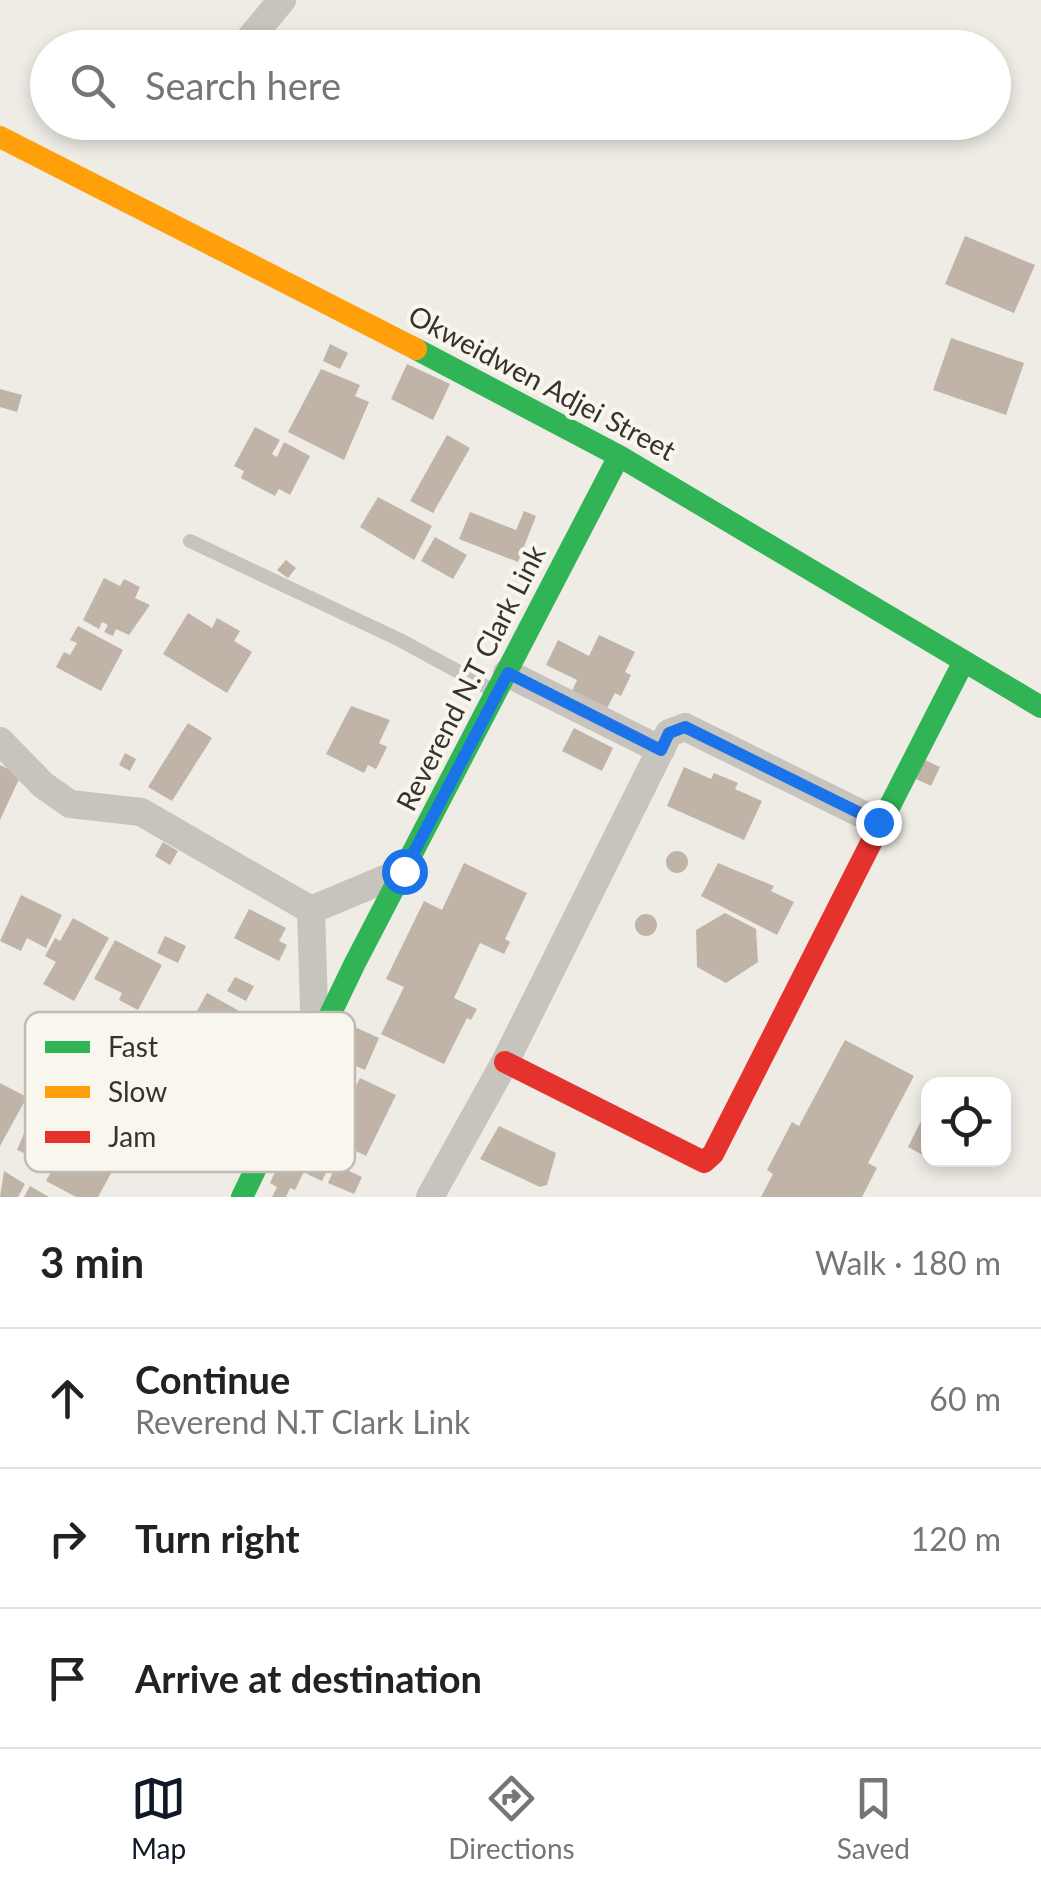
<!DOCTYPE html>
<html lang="en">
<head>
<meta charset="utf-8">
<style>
  :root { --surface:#fff; --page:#f2f2f2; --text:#222; --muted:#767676; --line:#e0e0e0; --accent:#111827 }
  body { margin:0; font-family:Lato,sans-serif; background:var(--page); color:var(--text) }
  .controls { position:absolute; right:30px; bottom:30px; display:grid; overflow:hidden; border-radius:20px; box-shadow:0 5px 15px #0003 }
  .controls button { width:90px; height:90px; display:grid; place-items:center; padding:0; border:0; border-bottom:2px solid var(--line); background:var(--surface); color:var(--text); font:50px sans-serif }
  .stop { position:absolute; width:30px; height:30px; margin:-22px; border:8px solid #1a73e8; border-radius:50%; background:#fff }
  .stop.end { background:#1a73e8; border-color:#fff; box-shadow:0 2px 10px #0008 }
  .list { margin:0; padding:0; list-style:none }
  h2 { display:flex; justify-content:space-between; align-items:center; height:130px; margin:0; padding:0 40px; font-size:42px }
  h2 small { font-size:32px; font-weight:400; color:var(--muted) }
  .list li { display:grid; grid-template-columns:65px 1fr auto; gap:30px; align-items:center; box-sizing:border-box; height:140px; padding:0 40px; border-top:2px solid var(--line) }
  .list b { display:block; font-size:38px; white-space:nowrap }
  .list p { margin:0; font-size:32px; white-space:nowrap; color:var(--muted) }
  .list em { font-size:32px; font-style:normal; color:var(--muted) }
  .icon { flex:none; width:55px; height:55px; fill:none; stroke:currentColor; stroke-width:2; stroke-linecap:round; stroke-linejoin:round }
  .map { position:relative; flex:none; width:1041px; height:1197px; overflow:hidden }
  .search { position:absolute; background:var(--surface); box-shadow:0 5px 15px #0003; left:30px; right:30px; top:30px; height:110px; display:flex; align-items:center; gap:25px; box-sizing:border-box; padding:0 35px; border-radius:55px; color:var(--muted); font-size:38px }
  .sheet { height:550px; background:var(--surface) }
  nav { display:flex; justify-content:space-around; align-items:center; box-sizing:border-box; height:140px; border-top:2px solid var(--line); background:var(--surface); font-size:28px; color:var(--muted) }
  nav a { display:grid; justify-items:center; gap:5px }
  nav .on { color:var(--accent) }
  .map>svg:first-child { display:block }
  .building { fill:#c0b4a8 }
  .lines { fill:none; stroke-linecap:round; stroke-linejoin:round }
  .lane { stroke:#c7c4be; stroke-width:14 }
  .street { stroke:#c7c4be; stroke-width:28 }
  .fast { stroke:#30b455; stroke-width:22 }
  .slow { stroke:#ff9f0a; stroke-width:22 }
  .jam { stroke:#e5322d; stroke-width:22 }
  .route { stroke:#1a73e8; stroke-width:12 }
  .labels { text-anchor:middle; stroke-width:8; stroke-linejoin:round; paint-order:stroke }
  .street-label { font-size:28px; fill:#38322c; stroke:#f9f6ee }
  .key { fill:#f9f6ee; stroke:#bfbbb4; stroke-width:2.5 }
  .key-label { font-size:28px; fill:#38322c }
</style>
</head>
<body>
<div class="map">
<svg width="1041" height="1197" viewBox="0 0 1041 1197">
  <rect width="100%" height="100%" fill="#eeece5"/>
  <path class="building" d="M965,236L1035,265L1014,313L945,284Z
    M951,338L1024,363L1006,415L933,390Z
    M330,344L348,353L340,369L323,361Z
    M407,364L450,384L433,420L391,399Z
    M321,369L360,385L355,396L369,402L344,460L288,432Z
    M0,389L22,395L17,412L0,407Z
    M255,427L280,440L272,454L277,457L284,442L310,456L290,495L279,489L275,496L241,478L244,471L234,466Z
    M447,435L470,448L433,513L410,501Z
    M378,497L432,526L414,560L360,527Z
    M524,511L536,516L518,562L459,539L470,512L516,530Z
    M435,537L467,555L453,579L421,561Z
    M286,560L296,568L288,578L277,570Z
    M104,578L120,586L124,579L140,587L135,598L150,605L129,635L116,629L113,636L104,632L108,625L102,622L99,629L83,620Z
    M188,613L212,628L217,618L240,631L234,641L252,652L227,693L163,654Z
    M78,626L123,650L101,691L56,667L64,652L70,655L77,643L70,640Z
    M599,635L635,652L625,672L631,675L621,696L615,693L607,708L572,691L577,680L546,665L558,640L589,656Z
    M351,706L390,720L379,743L387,747L376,769L368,765L364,773L326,754Z
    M188,723L212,738L172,801L148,787Z
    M574,728L613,748L602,771L562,751Z
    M125,753L136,759L130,771L119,765Z
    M925,760L940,767L931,786L916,779Z
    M0,765L21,775L0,820Z
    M684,767L711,779L714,773L738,783L735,789L762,801L744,840L667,806Z
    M163,842L178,851L170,865L155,856Z
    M666 862a11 11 0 1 1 22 0a11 11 0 1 1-22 0Z
    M464,863L527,893L505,939L510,942L504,954L480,943L454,998L477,1009L471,1020L467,1018L444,1064L381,1034L404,987L386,979L424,901L442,910Z
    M718,863L774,886L771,891L794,902L777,935L701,896Z
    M21,895L62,915L46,948L27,938L21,951L0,941Z
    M249,909L286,928L279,941L287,945L279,961L234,938Z
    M725,913L756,929L758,962L726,983L697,967L696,930Z
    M635 925a11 11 0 1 1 22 0a11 11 0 1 1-22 0Z
    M73,918L109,938L74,1001L43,984L56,962L45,956L55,938L60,941Z
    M165,936L186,946L178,963L157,953Z
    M115,940L162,965L138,1010L119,1000L122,993L94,979Z
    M235,977L254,986L246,1001L227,991Z
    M207,993L241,1012L233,1025L241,1029L227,1055L185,1032Z
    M348,1024L379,1038L365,1070L333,1056Z
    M845,1040L914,1076L868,1163L877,1168L862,1197H761L773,1174L767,1170L792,1122L799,1126Z
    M360,1078L396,1095L366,1156L330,1138Z
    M0,1083L27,1097L0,1146Z
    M40,1096L61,1104L37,1159L17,1150Z
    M921,1121L928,1124L923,1155L908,1147Z
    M499,1126L556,1153L547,1185L540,1187L480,1159Z
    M83,1140L101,1149L96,1156L115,1166L98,1197H76L46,1181L68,1141L80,1147Z
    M286,1148L310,1159L295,1190L290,1188L286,1197H272L277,1187L270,1183Z
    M317,1153L332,1160L322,1181L307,1174Z
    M336,1165L362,1177L354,1194L328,1183Z
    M4,1171L25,1184L18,1197H0Z
    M30,1186L49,1197H24Z"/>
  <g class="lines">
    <path class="lane" d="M190,541L400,640L492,690"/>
    <path class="street" d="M242,48L282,0
      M507,673L661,750
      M0,741L43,785L70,804L141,812L311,910
      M311,910L315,1039
      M311,910L404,871
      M430,1197L505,1062L669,733L685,727L878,822"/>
    <path class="fast" d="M416,349L619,456L1041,707
      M878,829L964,661
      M242,1197L355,963L619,456"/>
    <path class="slow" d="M0,137L416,349"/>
    <path class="jam" d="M505,1062L704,1162L713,1154L878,829"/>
  </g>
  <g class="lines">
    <path class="route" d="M404,871L508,673L661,750L669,733L685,727L878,822"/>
  </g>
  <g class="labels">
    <g class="street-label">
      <text transform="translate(542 383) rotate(28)" y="10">Okweidwen Adjei Street</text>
      <text transform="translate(471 678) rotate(-63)" y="10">Reverend N.T Clark Link</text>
    </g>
  </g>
  <rect x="25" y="1012" width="330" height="160" rx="15" class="key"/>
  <rect x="45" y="1041" width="45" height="12" fill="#30b455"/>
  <rect x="45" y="1086" width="45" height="12" fill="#ff9f0a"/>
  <rect x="45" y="1131" width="45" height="12" fill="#e5322d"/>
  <g class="key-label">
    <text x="108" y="1057">Fast</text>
    <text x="108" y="1102">Slow</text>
    <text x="108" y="1147">Jam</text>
  </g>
</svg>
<div class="controls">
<button><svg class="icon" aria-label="locate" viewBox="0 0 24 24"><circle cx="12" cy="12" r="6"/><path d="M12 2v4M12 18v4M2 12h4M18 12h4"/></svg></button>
</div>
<div class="stop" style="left:404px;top:871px"></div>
<div class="stop end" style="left:878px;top:822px"></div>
<div class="search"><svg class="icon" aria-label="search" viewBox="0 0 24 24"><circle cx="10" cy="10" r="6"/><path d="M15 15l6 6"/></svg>Search here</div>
</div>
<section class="sheet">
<h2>3 min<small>Walk · 180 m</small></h2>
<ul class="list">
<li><svg class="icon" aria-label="ahead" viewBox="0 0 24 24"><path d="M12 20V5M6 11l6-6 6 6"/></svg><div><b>Continue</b><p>Reverend N.T Clark Link</p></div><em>60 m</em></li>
<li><svg class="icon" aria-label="right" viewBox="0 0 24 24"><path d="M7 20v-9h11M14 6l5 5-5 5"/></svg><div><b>Turn right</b></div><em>120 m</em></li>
<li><svg class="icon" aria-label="arrive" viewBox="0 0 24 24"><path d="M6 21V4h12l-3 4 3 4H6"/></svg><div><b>Arrive at destination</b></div></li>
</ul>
</section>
<nav>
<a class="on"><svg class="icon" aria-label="map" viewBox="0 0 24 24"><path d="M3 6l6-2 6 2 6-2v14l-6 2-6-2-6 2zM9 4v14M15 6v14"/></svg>Map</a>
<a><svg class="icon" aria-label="directions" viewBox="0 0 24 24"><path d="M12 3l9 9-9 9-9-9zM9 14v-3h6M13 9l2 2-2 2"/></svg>Directions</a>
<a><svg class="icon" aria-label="saved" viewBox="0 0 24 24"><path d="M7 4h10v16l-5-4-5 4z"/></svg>Saved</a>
</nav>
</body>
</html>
